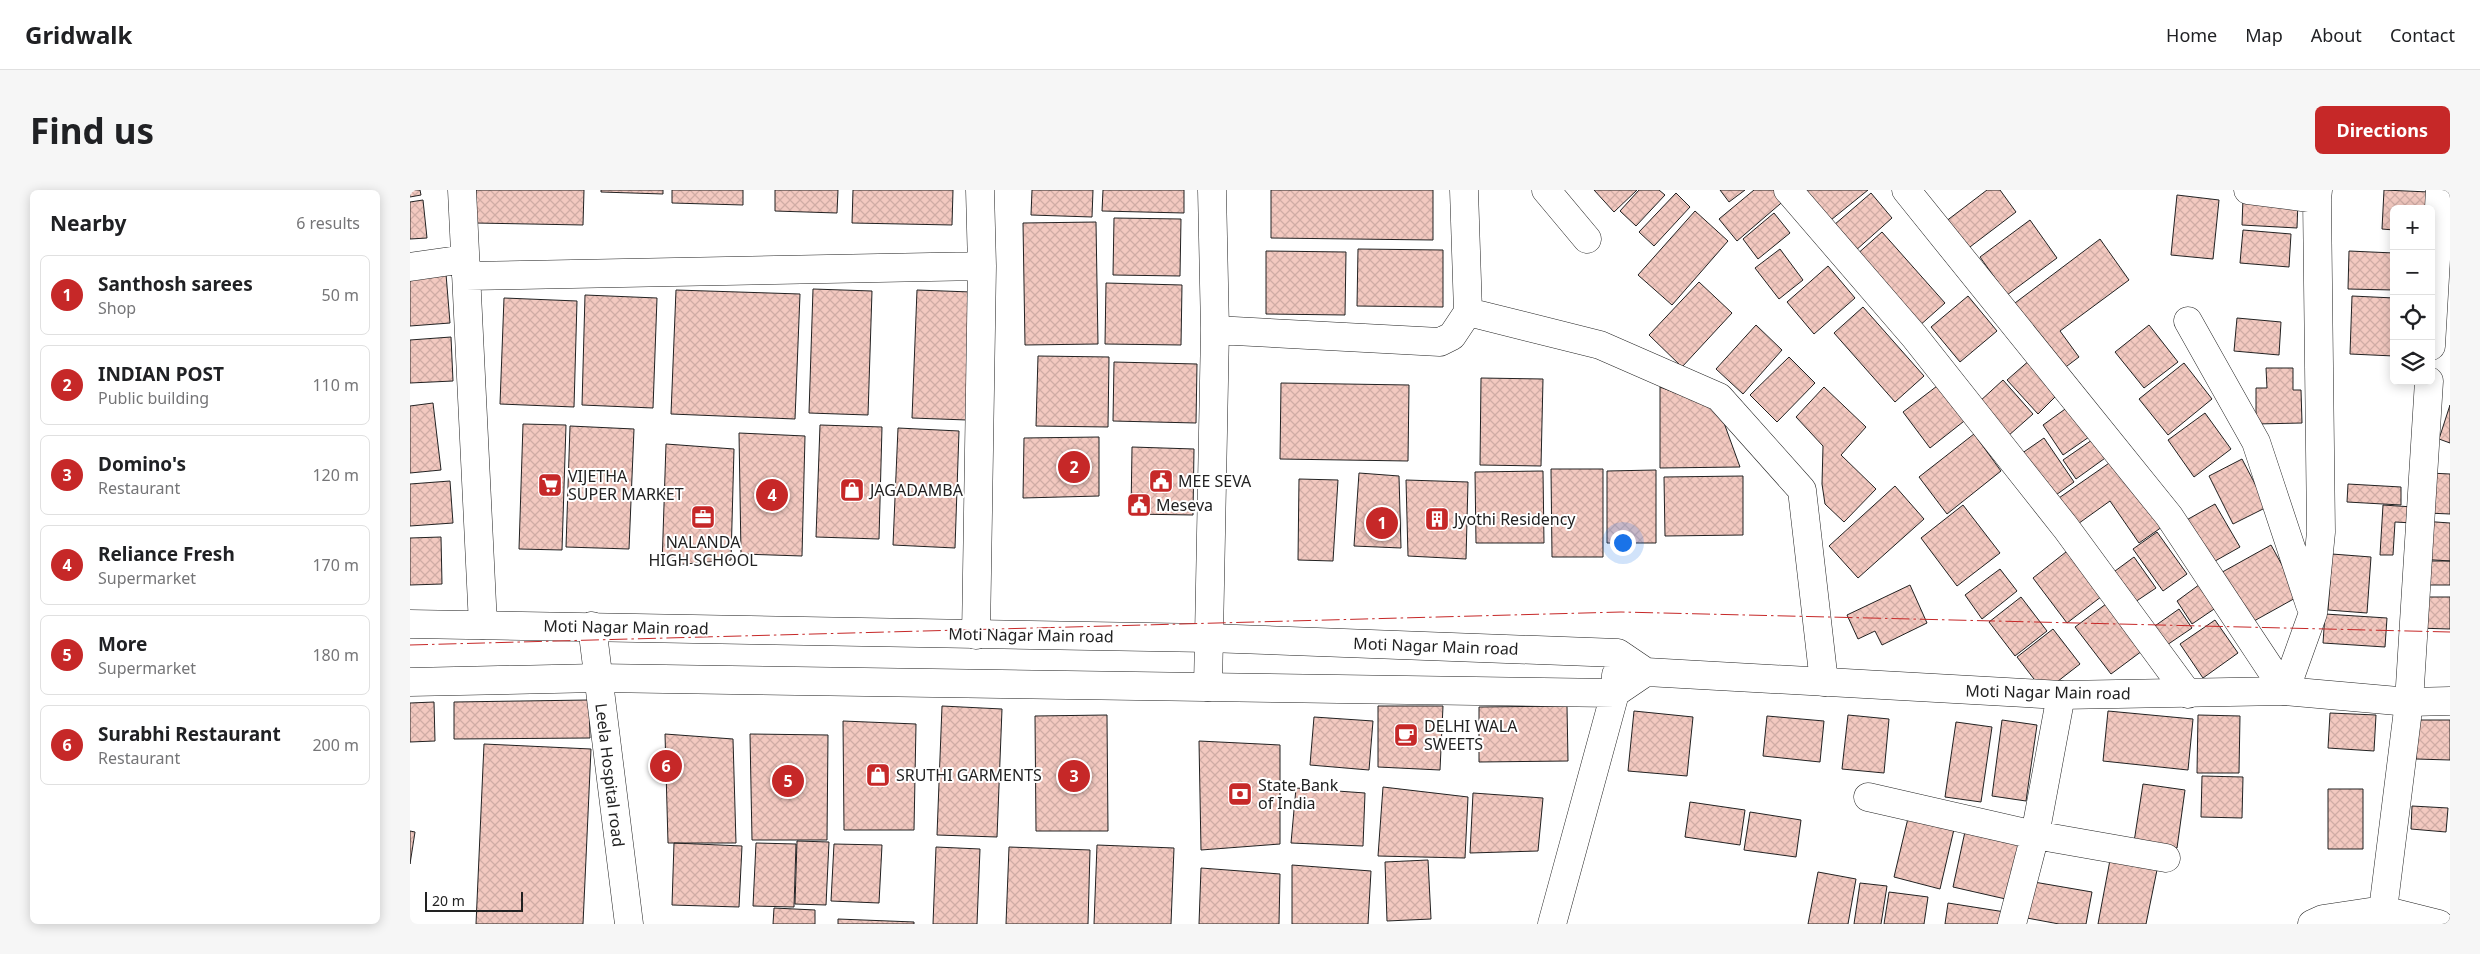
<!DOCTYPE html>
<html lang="en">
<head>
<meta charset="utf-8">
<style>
  :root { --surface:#fff; --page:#f6f6f6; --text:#202124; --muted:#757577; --line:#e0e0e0; --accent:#c62828 }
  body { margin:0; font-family:"Noto Sans",sans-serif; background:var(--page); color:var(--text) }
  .controls { position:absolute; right:15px; top:15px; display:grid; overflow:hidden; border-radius:8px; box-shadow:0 2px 12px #0003 }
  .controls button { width:45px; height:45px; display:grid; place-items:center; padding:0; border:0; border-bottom:1px solid var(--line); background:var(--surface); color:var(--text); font:25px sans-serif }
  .scale { position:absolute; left:15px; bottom:12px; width:98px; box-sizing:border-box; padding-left:5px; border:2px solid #222; border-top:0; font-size:14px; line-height:18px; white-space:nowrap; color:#222; -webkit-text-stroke:4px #fff; paint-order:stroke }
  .you { position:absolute; left:1212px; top:352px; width:18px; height:18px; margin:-12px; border:4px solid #fff; border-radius:50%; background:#1a73e8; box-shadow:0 0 0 8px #1a73e833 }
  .badge { display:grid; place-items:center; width:32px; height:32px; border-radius:50%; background:var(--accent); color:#fff; font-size:16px; font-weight:700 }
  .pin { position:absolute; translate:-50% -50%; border:2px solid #fff; box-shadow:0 1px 5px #0006 }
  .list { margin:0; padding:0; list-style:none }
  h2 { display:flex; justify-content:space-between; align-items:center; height:65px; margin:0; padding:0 20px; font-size:21px }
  h2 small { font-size:16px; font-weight:400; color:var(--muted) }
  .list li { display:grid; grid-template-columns:32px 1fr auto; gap:15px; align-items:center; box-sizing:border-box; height:80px; margin:0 10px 10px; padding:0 10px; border:1px solid var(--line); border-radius:8px }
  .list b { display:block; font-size:19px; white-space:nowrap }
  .list p { margin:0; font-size:16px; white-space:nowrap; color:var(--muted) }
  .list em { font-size:16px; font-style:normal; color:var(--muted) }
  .icon { flex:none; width:28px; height:28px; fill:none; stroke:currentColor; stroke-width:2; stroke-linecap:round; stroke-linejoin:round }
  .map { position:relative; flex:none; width:2040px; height:734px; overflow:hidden; border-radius:8px }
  header { display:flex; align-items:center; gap:30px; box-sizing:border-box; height:70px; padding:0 25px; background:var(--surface); border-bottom:1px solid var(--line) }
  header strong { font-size:24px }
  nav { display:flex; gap:28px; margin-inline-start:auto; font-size:18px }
  .intro { display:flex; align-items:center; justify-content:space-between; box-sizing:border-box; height:120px; padding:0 30px }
  h1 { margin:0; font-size:35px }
  .button { padding:12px 22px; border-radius:8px; background:var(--accent); color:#fff; font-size:18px; font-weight:700 }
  main { display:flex; gap:30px; padding:0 30px }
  aside { flex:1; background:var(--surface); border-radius:8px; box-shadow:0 2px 12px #0003 }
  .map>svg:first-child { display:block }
  .building { fill:url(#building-cross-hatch); stroke:#222 }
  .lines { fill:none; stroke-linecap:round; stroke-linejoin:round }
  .street-casing { stroke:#222; stroke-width:29 }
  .secondary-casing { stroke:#222; stroke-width:29 }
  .street { stroke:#fff; stroke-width:28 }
  .secondary { stroke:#fff; stroke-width:28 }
  .power { stroke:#c62828; stroke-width:1; stroke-dasharray:18 4 2.5 4; stroke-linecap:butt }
  .labels { text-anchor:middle; stroke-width:4; stroke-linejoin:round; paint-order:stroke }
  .poi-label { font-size:16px; fill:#222; stroke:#fff; text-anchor:start }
  .street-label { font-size:16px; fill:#222; stroke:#fff }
</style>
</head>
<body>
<header>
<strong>Gridwalk</strong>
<nav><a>Home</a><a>Map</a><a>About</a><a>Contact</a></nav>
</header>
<div class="intro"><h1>Find us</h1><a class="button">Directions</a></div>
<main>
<aside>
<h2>Nearby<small>6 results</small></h2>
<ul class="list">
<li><span class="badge">1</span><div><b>Santhosh sarees</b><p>Shop</p></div><em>50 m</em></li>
<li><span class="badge">2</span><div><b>INDIAN POST</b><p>Public building</p></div><em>110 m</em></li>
<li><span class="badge">3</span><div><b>Domino's</b><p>Restaurant</p></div><em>120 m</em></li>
<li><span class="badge">4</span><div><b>Reliance Fresh</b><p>Supermarket</p></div><em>170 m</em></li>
<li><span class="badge">5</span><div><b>More</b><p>Supermarket</p></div><em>180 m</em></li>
<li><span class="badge">6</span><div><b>Surabhi Restaurant</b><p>Restaurant</p></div><em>200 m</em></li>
</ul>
</aside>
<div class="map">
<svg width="2040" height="734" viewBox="0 0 2040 734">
  <defs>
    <pattern id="building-cross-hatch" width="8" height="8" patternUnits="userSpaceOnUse" patternTransform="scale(1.25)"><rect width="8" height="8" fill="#f3c9c0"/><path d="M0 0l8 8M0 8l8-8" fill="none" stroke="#d0aca5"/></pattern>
  </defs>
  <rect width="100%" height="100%" fill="#fff"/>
  <path class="building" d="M0,0H10L11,5L0,7Z
    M66,0H174L173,35L65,33Z
    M191,0H253V4L191,2Z
    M262,0H333V15L262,13Z
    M365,0H428L427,23L365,21Z
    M443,0H543L542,35L442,33Z
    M622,0H683L682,27L621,25Z
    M693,0H774V23L692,21Z
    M861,0H1023V50L861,48Z
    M1184,0H1227L1204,22Z
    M1229,0H1249L1255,5L1226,36L1210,21Z
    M1310,0H1335L1319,12Z
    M1344,0H1370L1377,8L1327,51L1309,29Z
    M1388,0H1458L1416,34Z
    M1577,0H1590L1606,22L1552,63L1531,35Z
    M1974,0L2019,2L2018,19H1984V40L1972,39Z
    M1266,3L1280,17L1244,56L1229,42Z
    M1461,3L1482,28L1445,61L1424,35Z
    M1767,5L1809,10L1803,69L1761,65Z
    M1833,8L1888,11L1887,38L1832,35Z
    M13,10L17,48L0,49V12Z
    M1285,21L1318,51L1262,115L1228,85Z
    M1364,23L1380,43L1348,69L1333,49Z
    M704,28L771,29L770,86L703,85Z
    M1620,30L1647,68L1597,105L1570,67Z
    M686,32L688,154L615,155L613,33Z
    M1833,40L1881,44L1879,77L1830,73Z
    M1472,42L1535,113L1508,137L1445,66Z
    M1690,49L1719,90L1650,141L1669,167L1653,179L1605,113Z
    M948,59L1033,60V117L947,116Z
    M1370,59L1393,90L1369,109L1345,78Z
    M856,61L936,62L935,125L856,124Z
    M1939,61L1984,63V100L1938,99Z
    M1418,76L1445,108L1404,144L1377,112Z
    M36,84L40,133L0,136V86Z
    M1289,92L1322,123L1272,177L1239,145Z
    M696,93L772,95L771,155L695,154Z
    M403,99L462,101L458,225L399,223Z
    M266,100L390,104L385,229L261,224Z
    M507,100L561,102L557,230L502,228Z
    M175,105L247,108L243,218L172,215Z
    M1558,106L1587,141L1550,172L1521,137Z
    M1942,106L1984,108V166L1940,164Z
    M94,108L167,111L164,217L90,214Z
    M1453,117L1514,186L1485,212L1424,143Z
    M1827,128L1871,132L1869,165L1824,161Z
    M1346,135L1372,160L1333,204L1306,179Z
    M1739,135L1768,172L1734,198L1705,162Z
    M41,147L43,191L0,193V150Z
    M628,166L699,167L698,237L626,236Z
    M1379,167L1405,193L1367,232L1340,205Z
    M1621,169L1650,202L1628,224L1597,190Z
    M704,172L787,174L786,233L703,231Z
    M1774,173L1802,209L1758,245L1729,209Z
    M1856,178H1883V200H1891L1892,233L1846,234V198H1857Z
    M1071,188L1133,189L1131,276L1070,275Z
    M1593,190L1623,224L1598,246L1569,212Z
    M871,193L999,195L998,271L870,269Z
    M1531,193L1558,228L1520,258L1493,222Z
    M1250,197L1309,219L1330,277L1250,278Z
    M1414,197L1456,237L1431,265L1466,299L1434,332L1415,314L1412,294L1413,256L1386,227Z
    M23,213L31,280L0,283V216Z
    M2040,215V253L2029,249Z
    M1658,217L1679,247L1653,265L1633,235Z
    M1795,223L1821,259L1784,287L1758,250Z
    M113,234L156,235L152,360L109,359Z
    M410,235L472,237L469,349L406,347Z
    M160,236L224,239L219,359L156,357Z
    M488,238L549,241L545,358L483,355Z
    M329,243L395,246L392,366L331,364Z
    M1564,244L1591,281L1537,324L1509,287Z
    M689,247V306L613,308L614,248Z
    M1634,248L1664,292L1639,310L1608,266Z
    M1685,248L1698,266L1666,289L1653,270Z
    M256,254L324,259L321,370L252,376Z
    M722,257L784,259L783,325L721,324Z
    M1705,269L1752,337L1729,353L1700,311L1665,336L1646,310Z
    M1832,269L1857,317L1823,334L1799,286Z
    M1141,279H1193V367H1142Z
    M1246,280V353H1197V281Z
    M1133,281L1134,353H1066L1065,282Z
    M949,283L989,286L991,358L944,356Z
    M2019,283L2040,284V324L2017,323Z
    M1333,286V345L1255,346L1254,287Z
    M889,289L928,290L923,371L888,370Z
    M996,290L1058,292L1056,369L998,366Z
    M40,291L43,333L0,336V294Z
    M1938,294L1991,297V315L1937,312Z
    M1485,296L1514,329L1448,388L1419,356Z
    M1805,314L1830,357L1798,375L1773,332Z
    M1553,315L1590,363L1547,396L1511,348Z
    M1973,315L2003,317V333L1985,332L1983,365H1970Z
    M2012,331L2040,333V371L2010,369Z
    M1747,342L1777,384L1753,401L1723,359Z
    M31,347L32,394L0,395V348Z
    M1861,355L1889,406L1835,436L1807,385Z
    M1661,358L1696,403L1657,433L1623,388Z
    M1922,364L1961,367L1957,423L1918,420Z
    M1724,367L1746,398L1722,414L1701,384Z
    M2015,371H2040V395H2015Z
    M1590,379L1607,401L1572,429L1555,405Z
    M1797,389L1813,413L1782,434L1767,411Z
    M1500,395L1517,433L1472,455L1465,441L1448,449L1437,425Z
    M1611,407L1637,441L1605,466L1579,432Z
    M2007,407H2040V439L2006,438Z
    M1696,414L1732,461L1701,484L1665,437Z
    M1769,419L1782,438L1754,457L1742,438Z
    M1915,424L1977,428L1975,457L1913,453Z
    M1805,430L1828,463L1793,488L1770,454Z
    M1643,439L1670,474L1634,502L1607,467Z
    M179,510L180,548L44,549V512Z
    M24,512L25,551L0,552V513Z
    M532,516L592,519L587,647L527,645Z
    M968,516H1033L1030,580L968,577Z
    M1157,516L1158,571L1069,572V517Z
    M1224,521L1283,527L1277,586L1218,581Z
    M1698,521L1783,529L1778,580L1693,571Z
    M1920,523L1966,525L1964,561L1918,558Z
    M697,525L698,641H626L625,526Z
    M1438,525L1479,529L1474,583L1432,579Z
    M1788,525L1830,526L1829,583H1787Z
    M1357,526L1414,531L1410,572L1353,566Z
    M904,527L963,531L959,580L900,575Z
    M1592,530L1627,535L1616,611L1582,606Z
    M2006,530H2040V570L2006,569Z
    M433,531L506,534L504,640H434Z
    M1546,532L1582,537L1571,612L1535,607Z
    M255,544L323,549L326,653H258Z
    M340,544L418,545L417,650H342Z
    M789,551L870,555V654L791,660Z
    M74,554L181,559L173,734H66Z
    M1792,586L1833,587L1832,628L1791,627Z
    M1733,594L1775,600L1767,658L1724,652Z
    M973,597L1058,607L1055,668L968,666Z
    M886,598L955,603L953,656L881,653Z
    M1918,599H1953V659H1918Z
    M1063,603L1133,608L1128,661L1060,663Z
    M1280,612L1335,620L1330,655L1275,647Z
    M2002,616L2038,618L2036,642L2001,639Z
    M1340,622L1391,630L1386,667L1334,660Z
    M1499,624L1545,635L1530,699L1484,687Z
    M1556,637L1613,650L1600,710L1543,697Z
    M0,641L5,642L0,674Z
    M387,651L419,652L416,715L385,714Z
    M264,653L332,656L329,717L262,715Z
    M346,653L386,654L384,717L343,716Z
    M424,654L472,655L469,713L421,711Z
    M687,655L764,658L761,734H684Z
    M526,657L570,659L567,734H523Z
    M599,657L680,660L678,734H596Z
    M1018,670L1021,729L977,731L975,672Z
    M1700,670L1747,680L1736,734H1688Z
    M882,675L961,681L958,734H882Z
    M791,678L870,684L869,734H789Z
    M1408,682L1446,689L1438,734H1398Z
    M1624,692L1682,702L1676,734H1649L1617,728Z
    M1450,693L1477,696L1471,734H1444Z
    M1479,702L1518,707L1514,734H1474Z
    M1538,713L1595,722L1593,734H1535Z
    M364,718L405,720V734H363Z
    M428,729L504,732V734H428Z"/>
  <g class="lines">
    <defs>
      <path id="street" d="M52,0L73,435
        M1136,0L1177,49
        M1378,0L1504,146L1656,338L1778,504
        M1496,0L1759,326L1875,501
        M1838,0L1907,9L1908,0
        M0,77L55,69
        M56,86L572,76
        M1058,122L1190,155L1309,207L1392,300L1414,492
        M1778,131L1846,252L1900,415
        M805,140L1030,152L1042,146L1058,122L1054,0
        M2021,156L2030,0
        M182,436L219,734
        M566,445L572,76L570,0
        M798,497L805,140L802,0
        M1875,501L1903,423L1911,342L1907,9
        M1458,607L1625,645L1756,668
        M1973,720L2029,734
        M1602,734L1625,645L1651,505
        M1902,734L1913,729L1973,720L1999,512L2019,191"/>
      <path id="secondary" d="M0,434L798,448L1208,463L1236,482L1651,505L1875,501L1999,512L2040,511
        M0,492L188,488L1205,503L1236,482
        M1142,734L1205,503L1206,485"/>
    </defs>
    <use href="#street" class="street-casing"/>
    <use href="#secondary" class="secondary-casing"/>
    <use href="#street" class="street"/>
    <use href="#secondary" class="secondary"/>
    <path class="power" d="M0,455L1211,422L2040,442"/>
  </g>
  <defs>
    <symbol id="civic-square" viewBox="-11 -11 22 22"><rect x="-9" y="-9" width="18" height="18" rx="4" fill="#c62828" stroke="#fff"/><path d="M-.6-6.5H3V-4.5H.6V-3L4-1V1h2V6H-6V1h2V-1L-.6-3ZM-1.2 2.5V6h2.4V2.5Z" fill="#fff"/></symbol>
    <symbol id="supermarket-square" viewBox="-11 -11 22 22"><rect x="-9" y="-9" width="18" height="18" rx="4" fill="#c62828" stroke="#fff"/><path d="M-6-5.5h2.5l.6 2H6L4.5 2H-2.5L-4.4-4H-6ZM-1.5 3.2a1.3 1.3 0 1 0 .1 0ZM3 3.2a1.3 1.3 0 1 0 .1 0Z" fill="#fff"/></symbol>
    <symbol id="shop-square" viewBox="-11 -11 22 22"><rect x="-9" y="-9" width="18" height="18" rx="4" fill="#c62828" stroke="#fff"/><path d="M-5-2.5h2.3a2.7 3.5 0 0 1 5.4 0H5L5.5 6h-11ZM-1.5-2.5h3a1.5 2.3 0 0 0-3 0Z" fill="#fff"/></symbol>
    <symbol id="office-square" viewBox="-11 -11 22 22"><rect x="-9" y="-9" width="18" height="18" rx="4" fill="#c62828" stroke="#fff"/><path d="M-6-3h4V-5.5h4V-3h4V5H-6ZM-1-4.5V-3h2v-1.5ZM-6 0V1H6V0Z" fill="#fff"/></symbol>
    <symbol id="building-square" viewBox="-11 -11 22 22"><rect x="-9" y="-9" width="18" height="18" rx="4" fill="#c62828" stroke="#fff"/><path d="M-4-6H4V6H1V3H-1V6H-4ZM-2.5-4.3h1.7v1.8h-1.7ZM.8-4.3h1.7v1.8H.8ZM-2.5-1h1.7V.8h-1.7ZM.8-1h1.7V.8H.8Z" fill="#fff"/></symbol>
    <symbol id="cafe-square" viewBox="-11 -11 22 22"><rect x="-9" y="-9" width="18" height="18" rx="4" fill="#c62828" stroke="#fff"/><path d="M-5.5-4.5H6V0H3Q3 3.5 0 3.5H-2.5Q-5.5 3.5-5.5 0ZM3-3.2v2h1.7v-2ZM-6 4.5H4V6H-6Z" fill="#fff"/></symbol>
    <symbol id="bank-square" viewBox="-11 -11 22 22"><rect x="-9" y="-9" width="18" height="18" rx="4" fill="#c62828" stroke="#fff"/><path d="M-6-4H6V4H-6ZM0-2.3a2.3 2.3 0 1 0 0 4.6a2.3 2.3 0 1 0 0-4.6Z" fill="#fff"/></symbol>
  </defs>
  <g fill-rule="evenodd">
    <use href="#civic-square" x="737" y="277" width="28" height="28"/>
    <use href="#supermarket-square" x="126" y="281" width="28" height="28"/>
    <use href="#shop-square" x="428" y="286" width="28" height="28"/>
    <use href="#civic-square" x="715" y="301" width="28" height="28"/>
    <use href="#office-square" x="279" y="313" width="28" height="28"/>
    <use href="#building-square" x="1013" y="315" width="28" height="28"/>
    <use href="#cafe-square" x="982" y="531" width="28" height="28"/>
    <use href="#shop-square" x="454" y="571" width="28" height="28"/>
    <use href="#bank-square" x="816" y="590" width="28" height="28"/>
  </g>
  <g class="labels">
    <g class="poi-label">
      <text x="158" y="292">VIJETHA<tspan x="158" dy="18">SUPER MARKET</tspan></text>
      <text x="768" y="297">MEE SEVA</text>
      <text x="460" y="306">JAGADAMBA</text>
      <text x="746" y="321">Meseva</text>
      <text x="1044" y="335">Jyothi Residency</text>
      <text x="293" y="358" text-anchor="middle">NALANDA<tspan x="293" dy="18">HIGH SCHOOL</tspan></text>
      <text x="1014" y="542">DELHI WALA<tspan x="1014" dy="18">SWEETS</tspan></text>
      <text x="486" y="591">SRUTHI GARMENTS</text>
      <text x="848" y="601">State Bank<tspan x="848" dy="18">of India</tspan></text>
    </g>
    <g class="street-label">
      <text transform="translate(216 437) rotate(1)" y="6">Moti Nagar Main road</text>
      <text transform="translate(621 445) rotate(1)" y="6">Moti Nagar Main road</text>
      <text transform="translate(1026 456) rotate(2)" y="6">Moti Nagar Main road</text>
      <text transform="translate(1638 502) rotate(1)" y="6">Moti Nagar Main road</text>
      <text transform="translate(200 585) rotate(83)" y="6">Leela Hospital road</text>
    </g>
  </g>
</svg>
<div class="controls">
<button>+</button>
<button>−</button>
<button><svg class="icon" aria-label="locate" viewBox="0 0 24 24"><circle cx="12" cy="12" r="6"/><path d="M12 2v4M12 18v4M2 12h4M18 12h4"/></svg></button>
<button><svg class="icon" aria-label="layers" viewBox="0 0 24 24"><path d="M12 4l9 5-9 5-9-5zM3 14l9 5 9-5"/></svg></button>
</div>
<div class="scale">20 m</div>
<div class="you"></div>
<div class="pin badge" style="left:972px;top:333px">1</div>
<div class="pin badge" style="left:664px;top:277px">2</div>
<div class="pin badge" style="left:664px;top:586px">3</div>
<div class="pin badge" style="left:362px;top:305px">4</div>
<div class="pin badge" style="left:378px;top:591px">5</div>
<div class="pin badge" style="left:256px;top:576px">6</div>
</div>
</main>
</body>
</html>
